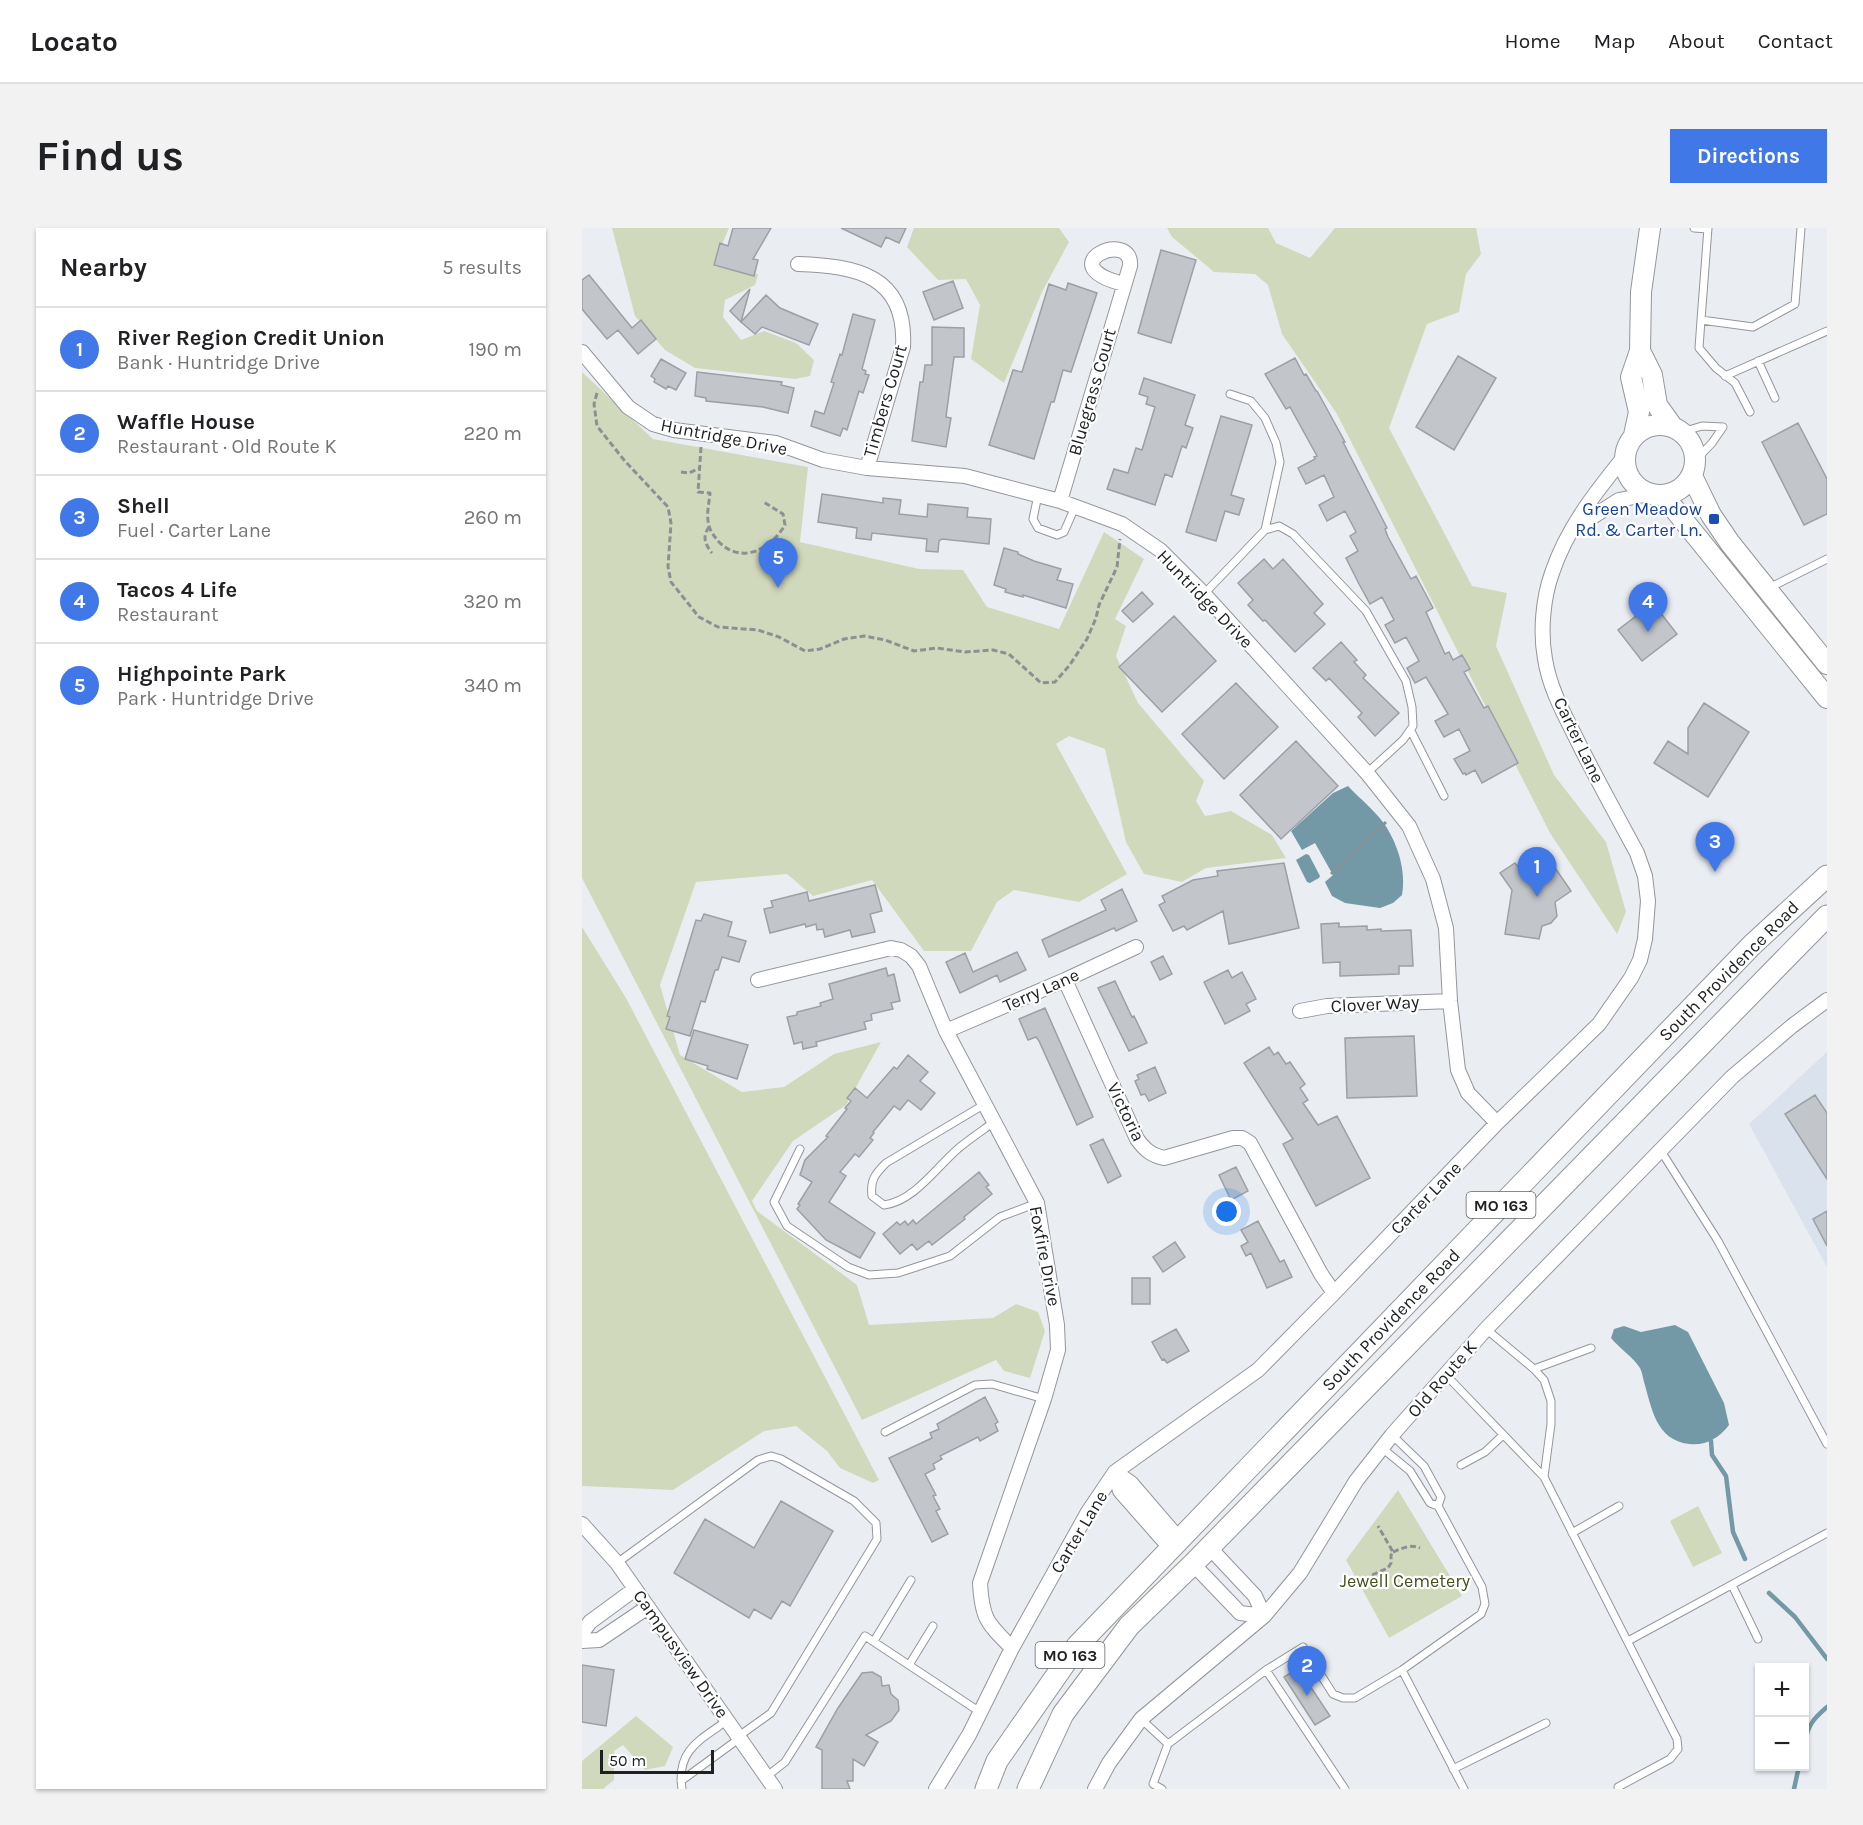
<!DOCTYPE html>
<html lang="en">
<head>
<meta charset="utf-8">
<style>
  :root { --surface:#fff; --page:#f2f2f2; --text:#202124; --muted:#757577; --line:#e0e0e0; --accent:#4078e8 }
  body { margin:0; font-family:Karla,sans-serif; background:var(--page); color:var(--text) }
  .controls { position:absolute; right:18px; bottom:18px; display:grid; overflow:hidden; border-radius:0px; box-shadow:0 2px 4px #0004 }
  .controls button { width:54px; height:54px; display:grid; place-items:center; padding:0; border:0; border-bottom:2px solid var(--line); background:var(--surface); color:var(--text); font:30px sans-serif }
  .scale { position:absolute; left:18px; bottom:15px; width:114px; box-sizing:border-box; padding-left:6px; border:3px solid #1e2021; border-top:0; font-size:16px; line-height:21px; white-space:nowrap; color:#1e2021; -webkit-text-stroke:4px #fff; paint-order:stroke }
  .you { position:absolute; left:645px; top:984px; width:21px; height:21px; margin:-15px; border:4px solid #fff; border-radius:50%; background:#1a73e8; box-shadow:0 0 0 9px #1a73e833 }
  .badge { display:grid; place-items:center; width:39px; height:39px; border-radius:50%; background:var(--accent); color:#fff; font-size:20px; font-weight:700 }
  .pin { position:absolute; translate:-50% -50px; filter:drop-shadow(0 2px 3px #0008) }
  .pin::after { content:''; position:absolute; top:32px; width:21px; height:18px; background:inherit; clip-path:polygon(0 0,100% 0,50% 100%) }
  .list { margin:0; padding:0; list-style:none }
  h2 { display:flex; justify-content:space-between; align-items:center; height:78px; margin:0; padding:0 24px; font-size:26px }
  h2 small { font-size:20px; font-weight:400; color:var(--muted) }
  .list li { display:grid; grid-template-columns:39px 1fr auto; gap:18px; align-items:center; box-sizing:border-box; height:84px; padding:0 24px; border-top:2px solid var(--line) }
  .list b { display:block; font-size:22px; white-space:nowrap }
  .list p { margin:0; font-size:20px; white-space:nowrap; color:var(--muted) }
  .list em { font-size:20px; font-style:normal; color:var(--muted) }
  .map { position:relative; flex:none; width:1245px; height:1561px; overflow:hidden; border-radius:0px }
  header { display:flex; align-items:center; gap:36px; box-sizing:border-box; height:84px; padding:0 30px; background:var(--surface); border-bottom:2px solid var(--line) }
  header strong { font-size:28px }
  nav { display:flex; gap:33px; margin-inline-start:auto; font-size:21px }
  .intro { display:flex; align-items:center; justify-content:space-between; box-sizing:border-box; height:144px; padding:0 36px }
  h1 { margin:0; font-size:42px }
  .button { padding:15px 27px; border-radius:0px; background:var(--accent); color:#fff; font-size:21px; font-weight:700 }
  main { display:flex; gap:36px; padding:0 36px }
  aside { flex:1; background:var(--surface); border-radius:0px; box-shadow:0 2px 4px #0004 }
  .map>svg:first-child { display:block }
  .built { fill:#dae2ee }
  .green { fill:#d1d9bc }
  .water { fill:#7399a6 }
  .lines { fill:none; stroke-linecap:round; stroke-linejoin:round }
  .stream { stroke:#7399a6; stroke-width:4.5 }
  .building { fill:#c2c6cb; stroke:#9ca0a5; stroke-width:1.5 }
  .lane-casing { stroke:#93969b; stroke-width:9 }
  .street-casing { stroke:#93969b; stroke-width:16 }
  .secondary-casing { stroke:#93969b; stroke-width:22 }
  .primary-casing { stroke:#93969b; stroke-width:23 }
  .path { stroke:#8d9093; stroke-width:3; stroke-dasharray:6 3; stroke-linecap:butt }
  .lane { stroke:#fff; stroke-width:7 }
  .street { stroke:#fff; stroke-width:14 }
  .secondary { stroke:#fff; stroke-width:20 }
  .primary { stroke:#fff; stroke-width:21 }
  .transit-dot { fill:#1a4fb4; stroke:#fff; stroke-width:2 }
  .labels { text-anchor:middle; stroke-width:4.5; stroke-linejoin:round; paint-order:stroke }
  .shield { fill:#fff; stroke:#626364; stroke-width:1.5 }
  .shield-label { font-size:16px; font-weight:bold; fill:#1e2021 }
  .street-label { font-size:18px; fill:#1e2021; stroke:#fff }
  .transit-label { font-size:18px; fill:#164399; stroke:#fff; text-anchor:end }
  .park-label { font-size:18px; fill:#45501c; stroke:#fff }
</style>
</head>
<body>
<header>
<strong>Locato</strong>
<nav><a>Home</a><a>Map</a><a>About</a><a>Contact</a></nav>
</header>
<div class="intro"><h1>Find us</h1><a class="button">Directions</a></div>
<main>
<aside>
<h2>Nearby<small>5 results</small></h2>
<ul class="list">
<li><span class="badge">1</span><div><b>River Region Credit Union</b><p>Bank · Huntridge Drive</p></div><em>190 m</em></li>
<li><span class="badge">2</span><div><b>Waffle House</b><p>Restaurant · Old Route K</p></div><em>220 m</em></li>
<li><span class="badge">3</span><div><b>Shell</b><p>Fuel · Carter Lane</p></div><em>260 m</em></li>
<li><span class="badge">4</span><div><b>Tacos 4 Life</b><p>Restaurant</p></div><em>320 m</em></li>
<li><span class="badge">5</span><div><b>Highpointe Park</b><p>Park · Huntridge Drive</p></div><em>340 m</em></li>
</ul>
</aside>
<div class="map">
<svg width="1245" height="1561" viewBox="0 0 1245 1561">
  <rect width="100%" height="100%" fill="#eaeef3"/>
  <path class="built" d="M1245,824V1039L1167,896Z"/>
  <path class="green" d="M30,0H147L131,38L176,46L173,57L143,72L141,89L159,112L182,103L214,115L232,132L228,148L213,151L113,140L83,122L53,88Z
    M332,0H477L487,14L460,64L422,155L389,131L398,77L384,51L356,52L325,19Z
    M585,0H686L694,15L728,30L753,0H894L899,26L884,46L877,84L845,96L807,200L890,358L925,365L914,418L972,547L1024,614L1044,684L1035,706L968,605L755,186L700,106L686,57L673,46L632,44L590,9Z
    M0,144L71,211L226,239L218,314L337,341L381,342L405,379L477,401L522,304L562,331L533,391L544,398L534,428L556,475L622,553L614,573L623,588L649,583L690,607L704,630L624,640L600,654L562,646L544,614L523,521L487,508L474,516L545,646L497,674L432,662L415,674L389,723H342L290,652L231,668L205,646L114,654L78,757L98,827L160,864L202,859L252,826L299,814L264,877L211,913L170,973L175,983L275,1057L287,1097L411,1090L434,1076L456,1084L463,1103L448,1150L422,1143L414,1132L280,1192L0,650Z
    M0,699L44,770L297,1252L291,1255L258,1240L245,1223L214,1198L182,1203L91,1262L0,1258Z
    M816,1262L880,1368L807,1410L764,1332Z
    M1116,1278L1140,1325L1111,1339L1088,1293Z
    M54,1488L91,1519L83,1538L63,1542L41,1517L32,1523V1552L21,1561H0V1533Z"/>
  <path class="water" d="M766,558C777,570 797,586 805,600C817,620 824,644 820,667L811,675L798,680L763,675L750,668L743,654L751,647L733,615L720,622L709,603L751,565Z
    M724,626L727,627L738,648L737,650L728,655L725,654L714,632Z
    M1093,1097L1106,1104L1142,1175L1147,1197C1137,1210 1124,1218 1107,1216C1074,1212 1070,1181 1062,1154C1061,1150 1060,1144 1058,1140C1051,1129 1037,1120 1029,1110L1032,1101L1042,1098L1059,1104Z"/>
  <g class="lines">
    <path class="stream" d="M1129,1213L1130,1227L1144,1248L1151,1304L1163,1331
      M1187,1365L1213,1389L1245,1431
      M1222,1515C1227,1496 1231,1491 1245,1479
      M1212,1561L1217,1538"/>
  </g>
  <path class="building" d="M151,0H189L171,31L176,32L172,48L132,37L138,15L146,18Z
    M259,0H324L317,15L304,9L299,19Z
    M579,22L614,32L589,115L556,105Z
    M7,47L50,100L59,92L74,111L56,126L36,102L25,111L0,81V52Z
    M371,53L381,80L352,92L341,64Z
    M486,55L515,65L489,144L481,142L472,174H469L452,231L407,217L431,142L440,144L467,56L484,62Z
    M168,61L159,94L148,83Z
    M184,67L198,80L236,96L227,117L180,99L173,106L159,94Z
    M271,86L293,92L280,141L284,143L283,146L287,147L281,165L277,163L265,202L261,200L258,208L229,198L233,183L242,186L252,155L249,154L258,126L260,127Z
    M350,99L382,100V129H372L364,189L369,190L364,219L330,213L338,154H341L343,137H350Z
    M876,128L914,150L872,222L834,199Z
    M713,130L722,147L724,146L734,163H735L763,214H761L805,300L803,301L806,309L829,351L834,348L851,380L844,384L863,426L867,424L871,432L880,427L888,441L882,444L902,480L906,478L936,535L900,555L893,542L884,547L883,545L881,546L872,531L888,523L877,501L862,509L853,493L866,486L844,449L833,455L825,440L837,433L824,409L813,415L803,397L812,392L800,369L788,376L777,356L764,330L776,323L768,308L774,304L763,283L745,293L737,277L752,269L742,247L724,256L716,240L733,231L732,229L735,228L708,179L704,181L683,146Z
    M79,131L104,145L94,162L86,158L84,161L72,154L73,151L69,148Z
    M115,144L200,154L199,157L212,160L206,185L181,179L124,173V170L113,168Z
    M562,150L613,167L603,197L611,200L604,220L600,218L590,249L583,246L573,277L525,261L532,241L546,245L554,220L560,222L573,179L564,176L566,169L557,166Z
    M639,188L670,197L649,267L662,271L657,287L643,283L634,313L604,304Z
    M1216,195L1245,251V286L1222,297L1180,214Z
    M240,266L301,275V270L319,272L317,286L345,289L346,276L386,280L385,289L409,291L407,316L360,311L357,313L356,324L344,323L345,311L290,305L289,312L274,310L275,300L236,294Z
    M422,320L436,324V326L452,333L479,341L475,352L491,356L484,380L441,367V369L423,364L424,361L412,357Z
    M682,331L691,341L701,331L741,376L732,385L743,396L713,424L683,392L681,393L666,377L671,372L656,355Z
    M560,364L571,376L551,394L540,383Z
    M1071,375L1095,406L1060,433L1036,402Z
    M592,388L634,433L580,484L537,439Z
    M759,414L775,432L772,434L784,447L781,450L817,485L793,508L776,489L780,485L747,450L744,453L731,440Z
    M654,455L696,499L642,551L600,506Z
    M1122,475L1167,504L1126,569L1072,535L1086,513L1106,526V500Z
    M714,513L756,558L699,611L658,567Z
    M969,634L989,663L973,674L975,688L969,695L960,698L957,711L923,706L930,662L918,645L933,635L945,650Z
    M702,635L717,700L647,716L641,683L605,702L602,698L591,703L577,677L583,674L580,668L611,652L636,648L635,643Z
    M293,657L300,683L288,686L293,704L270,709L268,702L243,709L241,701L235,702L234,696L224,699L223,696L188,705L182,681L191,679L189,673L225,664L227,673Z
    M540,661L555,693L534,703L532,700L467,729L460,712L524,682L519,672Z
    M122,686L150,694L146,708L164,713L157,734L140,729L136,742H133L123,774L119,773L108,808L84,801L88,789L85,788L114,692L119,693Z
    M757,695V699L785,698V702L799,701V703L829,702L831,738H817V746L758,748V734L741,735L739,696Z
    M435,724L444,742L418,754L415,747L378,765L364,734L383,725L391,744Z
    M581,728L590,746L578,752L569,734Z
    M304,740L306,748L312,746L318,773L309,775L311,781L289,786L290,792L282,794L284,801L234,814L235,818L221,821L220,814L212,816L205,789L215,787V784L239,778L238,775L251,771L247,756Z
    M646,742L650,750L660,744L674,771L664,776L668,783L643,796L622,754Z
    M533,753L550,789L552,788L565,815L547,823L516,760Z
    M463,780L511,889L495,897L457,813L454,809L446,812L437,791Z
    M112,802L166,817L155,851L125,841L126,838L103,831Z
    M832,808L835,868L765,870L763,810Z
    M687,819L692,827L696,824L704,836L708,834L723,856L718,860L726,872L721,875L736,897L755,888L788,950L734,978L701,916L711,911L662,835Z
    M326,827L346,844L338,853L353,865L339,882L326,872L318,882L312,878L291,904L292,905L288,910L291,912L277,929L273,926L258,944L264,948L247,974L293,1005L278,1030L244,1012L215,981L218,977L216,976L230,954L218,947L223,932L246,909L244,908L265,881L263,880L269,873L265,870L273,860L285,870L312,839L315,841Z
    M573,839L584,865L567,873L563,866L559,867L553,853L557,851L555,847Z
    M1233,867L1245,885V951L1203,886Z
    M521,911L539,948L526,955L508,917Z
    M654,939L666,963L649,972L637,947Z
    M397,944L407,957L404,959L410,966L382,989L383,991L350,1017L347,1013L335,1022L330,1016L318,1026L301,1006L315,994L318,997L323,993L326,997L331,992L334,996Z
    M1245,983V1018L1231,991Z
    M676,993L698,1034L702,1032L710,1049L685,1060L669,1025L664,1028L659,1018L666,1014L659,1002Z
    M593,1014L603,1029L581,1044L571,1029Z
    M550,1050H568V1076H550Z
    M594,1101L607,1123L585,1135L582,1131L580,1132L570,1114Z
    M403,1169L416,1194L413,1196L416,1203L398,1213L396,1209L358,1228L360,1231L351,1236L353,1241L343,1246L354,1267L351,1268L358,1281L354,1283L366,1306L350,1314L307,1230L350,1210L348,1205L357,1201L355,1196Z
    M199,1273L251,1303L208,1378L200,1373L189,1391L172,1381L167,1390L92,1345L123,1291L172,1320Z
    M0,1437L32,1442L24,1498L0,1494Z
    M716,1440L748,1488L733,1497L702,1449Z
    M290,1444L299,1449L300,1458L307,1457L309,1466L316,1472L317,1482L309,1493L284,1507L296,1514L282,1538L271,1531V1553H265L268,1561H240V1522L234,1519L256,1480L280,1445Z"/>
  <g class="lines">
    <defs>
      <path id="lane" d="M1112,0L1126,1
        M1126,0L1119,92L1171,99L1213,76L1219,0
        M1119,92L1117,120L1134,140L1153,155L1168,184
        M1176,133L1193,170
        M1143,148L1245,103
        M648,166L669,173L683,190L694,215L698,234L683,302
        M1100,204L1120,198L1141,199
        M1113,233L1130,215L1141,199
        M456,267L451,291L456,300L475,307L482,304L493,279
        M1187,360L1245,331
        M622,366L683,302L697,298L711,306L784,383L824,453L830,479L831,498L821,512L785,545
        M829,503L862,568
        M403,876L304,935C293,946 288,952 290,968L302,977C333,973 355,938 378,919C389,910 401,902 412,894
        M218,921L192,974L205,998L266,1039L287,1047L316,1045L368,1028L418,989L455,975
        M1079,923L1136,1013L1245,1216
        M904,1101L952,1141L962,1152L969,1173V1196L962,1249
        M952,1141L1009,1120
        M863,1146L962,1249L1095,1511L1096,1521L1088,1531L1036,1559
        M303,1204L393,1157L410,1156L462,1171
        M810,1207L842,1238L859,1269L856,1278
        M879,1237L903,1224L921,1207
        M990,1305L1037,1278
        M35,1335L176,1232L189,1228L199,1231L272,1273L294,1295L295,1311L189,1485L157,1508
        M1150,1357L1176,1411
        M292,1413L329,1352
        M1046,1413L1245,1305
        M327,1437L351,1398
        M684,1442L763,1561
        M820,1442L882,1561
        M559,1491L586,1516L684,1442L721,1419L751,1466L761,1470H773L820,1442L899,1386L903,1376L900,1359L856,1278L848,1275L828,1243L800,1220
        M871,1541L964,1495
        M184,1549L203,1534L283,1408L398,1484
        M99,1553L158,1510
        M100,1561C94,1522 118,1512 146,1492
        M580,1561L571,1556L586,1516"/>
      <path id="street" d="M216,36C274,38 325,47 321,119L285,240
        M0,124L46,179L71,196L92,202L194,215L241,232L285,240L383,248L478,273L540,296L578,322L622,366L785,545L827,598L851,651L864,700L868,773L876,842L886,865L915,895
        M478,273L548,38C552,0 465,37 542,56
        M993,300L1037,272L1067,266
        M176,752L309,720L319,722L329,728L337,738L364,803L455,975L475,1097L476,1122L462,1171L398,1355C400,1391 405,1395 430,1420
        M483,752L555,911C563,922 569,927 582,930L651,910H660L668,915L739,1046L752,1065
        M718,783L745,778L868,773
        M364,803L483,752L554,719
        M533,1244L538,1263L589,1321
        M533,1244L549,1255L598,1312
        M0,1296L35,1335L193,1561
        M611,1336L658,1385L682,1388L673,1368L627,1319
        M0,1405L8,1394L53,1361
        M0,1413L17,1412L66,1379
        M354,1561L387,1507L430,1420L506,1284L533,1244L676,1142L752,1065L915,895L1017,796L1049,750L1058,732L1063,711L1066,673L1063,648L1055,625C1036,590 1017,555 999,520C985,491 968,463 963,431C958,404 961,370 970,345C985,300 1013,265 1042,229
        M513,1561L527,1535L559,1491L682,1388L718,1345L774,1253L810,1207L904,1101L1150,849L1210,798L1245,772"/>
      <path id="secondary" d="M1058,123L1070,147L1075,177L1090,198
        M1043 232a35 35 0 1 1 70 0a35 35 0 1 1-70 0Z
        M1052,207L1057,184L1049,149L1058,123L1059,64L1068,0
        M1110,248L1129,287L1148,315L1245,436
        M1081,267L1245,470"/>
      <path id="primary" d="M404,1561L415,1533L495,1418L1170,717L1245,648
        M446,1561L481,1486L547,1398L611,1336L1245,688"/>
    </defs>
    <use href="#lane" class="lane-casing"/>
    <use href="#street" class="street-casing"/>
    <use href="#secondary" class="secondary-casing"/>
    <use href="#primary" class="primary-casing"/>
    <path class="path" d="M15,165L12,176L15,198L42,232L86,279L89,295L86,339L89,354L117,389L136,399L176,402L197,409L223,423L238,421L262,411L282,408L303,412L332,423L355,420L383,424L411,422L427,426L459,455L473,454L487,438L505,411L514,390L517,377L535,339L538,311
      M119,219L116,264L128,265C127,276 124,287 127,298C129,305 133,309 137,314C160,337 189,321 203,297L201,286L180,273
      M99,244L107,245L118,240
      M127,299C120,309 123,316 130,325
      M749,646L804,594
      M811,1324C821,1320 828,1316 838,1320
      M790,1347L806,1340L809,1335V1327L811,1324L796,1298"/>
    <use href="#lane" class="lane"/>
    <use href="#street" class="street"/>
    <use href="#secondary" class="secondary"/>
    <use href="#primary" class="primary"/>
  </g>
  <rect class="transit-dot" x="1126" y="285" width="12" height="12" rx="3"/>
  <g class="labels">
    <g class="shield">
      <rect x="884.5" y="964" width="69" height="26" rx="4.5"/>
      <rect x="453.5" y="1414" width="69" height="26" rx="4.5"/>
    </g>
    <g class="shield-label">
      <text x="919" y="983">MO 163</text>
      <text x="488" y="1433">MO 163</text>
    </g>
    <g class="street-label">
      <text transform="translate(510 164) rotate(-74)" y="6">Bluegrass Court</text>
      <text transform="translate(303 173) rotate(-74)" y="6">Timbers Court</text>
      <text transform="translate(142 209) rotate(11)" y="6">Huntridge Drive</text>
      <text transform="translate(623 371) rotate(46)" y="6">Huntridge Drive</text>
      <text transform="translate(997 512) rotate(64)" y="6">Carter Lane</text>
      <text transform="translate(1147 743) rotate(-45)" y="6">South Providence Road</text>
      <text transform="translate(459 762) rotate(-24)" y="6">Terry Lane</text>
      <text transform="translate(793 776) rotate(-3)" y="6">Clover Way</text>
      <text transform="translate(544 884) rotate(64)" y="6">Victoria</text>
      <text transform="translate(844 970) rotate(-46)" y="6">Carter Lane</text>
      <text transform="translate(463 1028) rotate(79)" y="6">Foxfire Drive</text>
      <text transform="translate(809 1092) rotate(-46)" y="6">South Providence Road</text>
      <text transform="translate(860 1151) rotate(-49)" y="6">Old Route K</text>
      <text transform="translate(497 1304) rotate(-59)" y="6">Carter Lane</text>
      <text transform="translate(99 1426) rotate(55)" y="6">Campusview Drive</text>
    </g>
    <g class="transit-label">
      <text x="1120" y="287">Green Meadow<tspan x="1120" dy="21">Rd. &amp; Carter Ln.</tspan></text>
    </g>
    <g class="park-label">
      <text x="823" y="1359">Jewell Cemetery</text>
    </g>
  </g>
</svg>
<div class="controls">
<button>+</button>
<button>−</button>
</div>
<div class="scale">50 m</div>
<div class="you"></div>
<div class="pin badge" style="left:955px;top:669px">1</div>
<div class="pin badge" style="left:725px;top:1468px">2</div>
<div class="pin badge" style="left:1133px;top:644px">3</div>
<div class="pin badge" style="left:1066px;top:404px">4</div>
<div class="pin badge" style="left:196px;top:360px">5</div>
</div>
</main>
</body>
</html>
